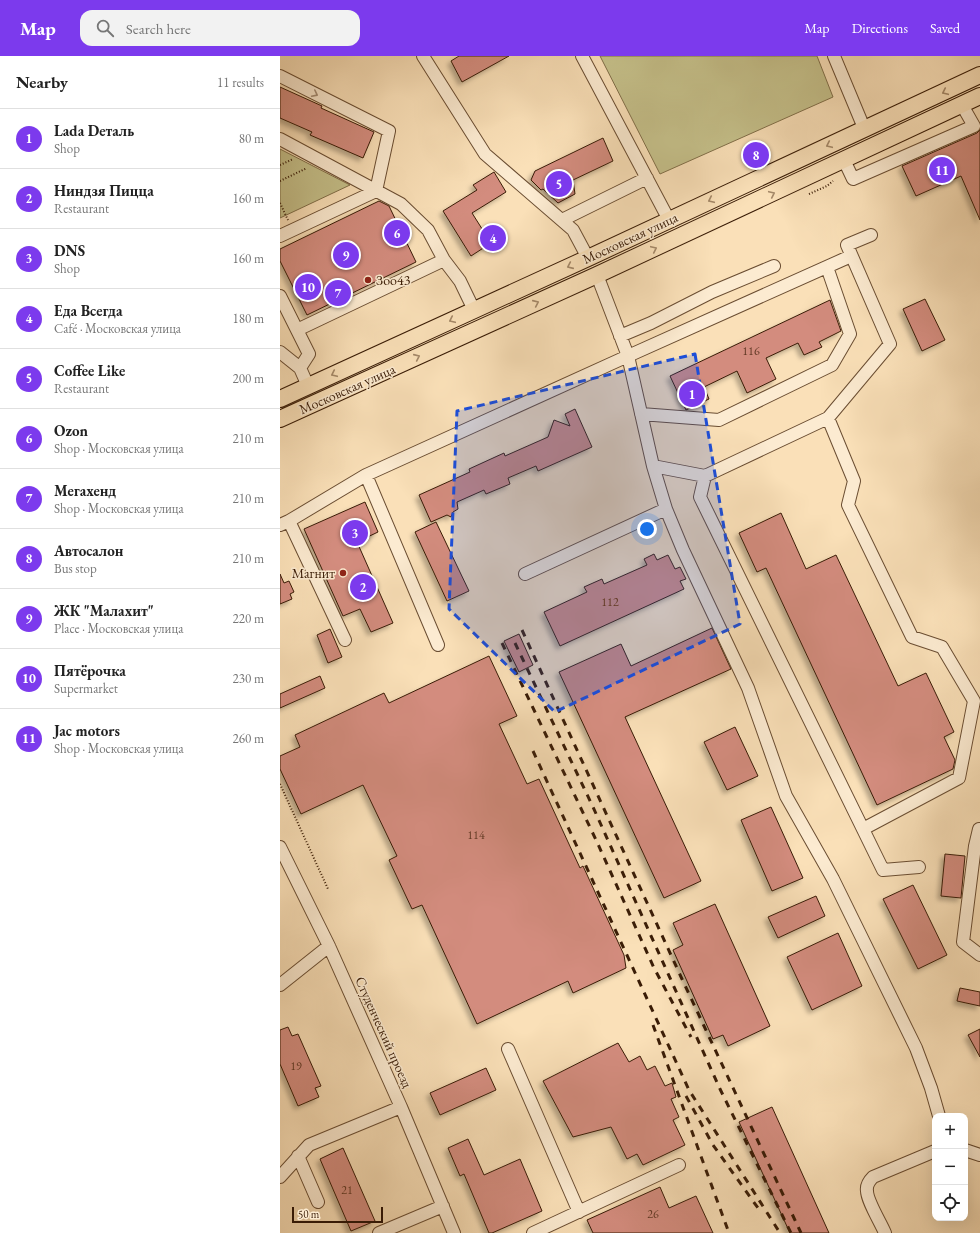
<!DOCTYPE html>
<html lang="en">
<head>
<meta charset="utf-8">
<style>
  :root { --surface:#fff; --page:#f2f2f2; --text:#222; --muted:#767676; --line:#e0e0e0; --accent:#7c3aed }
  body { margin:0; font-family:"EB Garamond",serif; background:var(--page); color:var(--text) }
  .controls { position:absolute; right:12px; bottom:12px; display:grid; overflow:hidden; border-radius:8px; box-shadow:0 4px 16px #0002 }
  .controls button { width:36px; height:36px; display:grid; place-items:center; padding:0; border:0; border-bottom:1px solid var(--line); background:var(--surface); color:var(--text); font:20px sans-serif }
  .scale { position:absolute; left:12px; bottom:10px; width:91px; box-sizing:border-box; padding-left:4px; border:2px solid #3a1c06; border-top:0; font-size:11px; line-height:14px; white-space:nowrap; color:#3a1c06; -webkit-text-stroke:3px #fcebd1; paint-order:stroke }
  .you { position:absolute; left:367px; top:473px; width:14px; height:14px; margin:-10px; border:3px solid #fff; border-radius:50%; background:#1a73e8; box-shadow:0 0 0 6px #1a73e833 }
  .badge { display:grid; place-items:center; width:26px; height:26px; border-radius:50%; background:var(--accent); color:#fff; font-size:13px; font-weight:700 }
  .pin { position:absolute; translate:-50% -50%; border:2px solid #fff; box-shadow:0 1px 4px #0006 }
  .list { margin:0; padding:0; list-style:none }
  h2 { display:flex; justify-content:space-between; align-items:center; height:52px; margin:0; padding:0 16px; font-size:17px }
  h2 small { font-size:13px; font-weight:400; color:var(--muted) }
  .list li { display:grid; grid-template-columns:26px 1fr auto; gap:12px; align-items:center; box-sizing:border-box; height:60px; padding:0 16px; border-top:1px solid var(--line) }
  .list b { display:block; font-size:15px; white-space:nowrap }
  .list p { margin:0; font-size:13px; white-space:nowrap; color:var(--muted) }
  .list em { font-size:13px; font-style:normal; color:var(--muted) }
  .icon { flex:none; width:22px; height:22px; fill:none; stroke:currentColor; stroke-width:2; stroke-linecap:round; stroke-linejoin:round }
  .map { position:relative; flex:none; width:700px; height:1177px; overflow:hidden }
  header { display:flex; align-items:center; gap:24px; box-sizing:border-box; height:56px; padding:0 20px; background:var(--accent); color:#fff }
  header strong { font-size:19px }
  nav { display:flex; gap:22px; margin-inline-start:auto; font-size:14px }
  .search { width:280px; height:36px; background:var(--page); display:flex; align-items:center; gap:10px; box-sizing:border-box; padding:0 14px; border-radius:12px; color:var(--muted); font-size:15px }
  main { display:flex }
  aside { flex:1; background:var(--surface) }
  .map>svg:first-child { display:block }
  .green { fill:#c5c08a; stroke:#806e48 }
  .building { fill:#d38c7e; stroke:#3a1c06; filter:url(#shadow) }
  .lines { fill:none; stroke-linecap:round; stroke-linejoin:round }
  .minor-casing { stroke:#6a4d32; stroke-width:14 }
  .major-casing { stroke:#3a1c06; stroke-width:18 }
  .path { stroke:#3a1c06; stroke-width:2; stroke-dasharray:1 2; stroke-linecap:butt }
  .minor { stroke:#fcebd1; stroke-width:12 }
  .major { stroke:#fae0b8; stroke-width:16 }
  .rail { stroke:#3a1c06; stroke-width:3; stroke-dasharray:7 7; stroke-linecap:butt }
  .oneway { stroke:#a48868 }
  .oneway2 { stroke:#a58e76 }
  .marked { fill:#1d4ed8; fill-opacity:0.2; stroke:#1d4ed8; stroke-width:3; stroke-dasharray:8 5; stroke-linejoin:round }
  .poi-dot { fill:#8f2418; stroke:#fcebd1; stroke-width:1.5 }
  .labels { text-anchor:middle; stroke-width:3; stroke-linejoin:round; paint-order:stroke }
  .number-label { font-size:12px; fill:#603824 }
  .street-label { font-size:14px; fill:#3a1c06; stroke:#fcebd1 }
  .poi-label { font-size:14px; fill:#3a1c06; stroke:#fcebd1; text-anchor:start }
</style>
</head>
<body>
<header>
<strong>Map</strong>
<div class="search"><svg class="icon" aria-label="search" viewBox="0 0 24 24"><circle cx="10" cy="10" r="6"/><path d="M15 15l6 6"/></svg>Search here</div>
<nav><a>Map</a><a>Directions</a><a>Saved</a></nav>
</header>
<main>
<aside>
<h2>Nearby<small>11 results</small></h2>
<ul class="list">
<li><span class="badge">1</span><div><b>Lada Dеталь</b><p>Shop</p></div><em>80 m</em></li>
<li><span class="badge">2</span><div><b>Ниндзя Пицца</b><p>Restaurant</p></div><em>160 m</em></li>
<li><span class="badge">3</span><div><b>DNS</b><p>Shop</p></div><em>160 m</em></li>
<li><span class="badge">4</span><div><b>Еда Всегда</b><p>Café · Московская улица</p></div><em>180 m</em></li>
<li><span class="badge">5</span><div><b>Coffee Like</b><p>Restaurant</p></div><em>200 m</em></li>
<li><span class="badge">6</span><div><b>Ozon</b><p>Shop · Московская улица</p></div><em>210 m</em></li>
<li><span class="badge">7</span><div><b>Мегахенд</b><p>Shop · Московская улица</p></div><em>210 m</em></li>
<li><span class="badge">8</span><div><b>Автосалон</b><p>Bus stop</p></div><em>210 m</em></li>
<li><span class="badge">9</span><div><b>ЖК &quot;Малахит&quot;</b><p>Place · Московская улица</p></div><em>220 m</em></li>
<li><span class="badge">10</span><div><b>Пятёрочка</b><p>Supermarket</p></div><em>230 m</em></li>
<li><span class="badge">11</span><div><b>Jac motors</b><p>Shop · Московская улица</p></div><em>260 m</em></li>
</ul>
</aside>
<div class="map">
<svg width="700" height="1177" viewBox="0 0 700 1177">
  <defs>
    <filter id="shadow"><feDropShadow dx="-3.5" dy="3.5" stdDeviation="2" flood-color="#0004"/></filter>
  </defs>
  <rect width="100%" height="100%" fill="#fae0b8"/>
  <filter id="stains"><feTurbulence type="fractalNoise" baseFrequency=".005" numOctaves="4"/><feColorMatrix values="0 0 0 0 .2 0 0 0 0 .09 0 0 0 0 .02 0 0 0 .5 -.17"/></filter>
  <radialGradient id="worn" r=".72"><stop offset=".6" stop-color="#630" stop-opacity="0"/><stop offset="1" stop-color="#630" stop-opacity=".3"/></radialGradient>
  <path class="green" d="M320,0H537L553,41L380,118Z
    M0,93L70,129L0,162Z"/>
  <path class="building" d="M179,0H229L182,26L171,5Z
    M0,31L42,50L41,52L94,76L83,102L30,79L32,76L0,62Z
    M700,74V164L681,120L636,140L622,110L697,77Z
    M323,82L333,105L293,124L295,138L278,147L263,133L261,134L251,124L255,115Z
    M214,116L226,136L192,157L211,187L191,200L163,155L197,134L193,129Z
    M99,145L109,150L136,206L27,259L0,205V193Z
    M645,243L665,284L642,295L623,253Z
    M550,244L561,275L539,286L542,291L524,299L518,287L486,302L496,323L467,337L457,315L424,331L429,343L406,354L390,320Z
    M295,353L312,391L258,415L256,410L228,422L230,428L206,438L204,434L177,446L178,453L173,456L171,461L167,459L151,466L139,439L190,416L189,413L224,397L225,400L268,381L274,364L290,370L285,358Z
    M85,446L98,476L77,486L113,567L91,576L80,553L63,560L24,473Z
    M501,457L526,513L556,499L618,630L646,617L674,676L664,681L675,704L673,713L597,749L486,512L477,516L459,477Z
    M156,466L189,535L167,545L135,476Z
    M374,498L377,504L388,499L395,513L400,511L406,523L400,525L404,533L280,590L264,556L307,536L304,531L322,523L324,528L367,509L364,503Z
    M0,518L4,527L9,525L14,536L10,538L12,543L0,548Z
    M432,572L451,613L345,661L421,825L384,842L279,616L341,588L351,610Z
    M50,573L62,601L48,607L37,579Z
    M239,578L253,609L239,616L224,585Z
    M209,600L237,660L219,668L247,728L259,723L300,812L303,810L344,899L346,912L293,937L288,925L197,968L142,849L132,853L109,804L117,800L83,729L21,758L0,713V700L20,691L15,679L104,637L109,647Z
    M40,620L45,632L0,652V638Z
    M455,671L478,720L447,734L424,686Z
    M491,751L523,822L492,835L461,764Z
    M665,798L685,800L681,842L661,840Z
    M633,829L667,899L638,913L603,843Z
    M536,840L545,860L498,882L488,861Z
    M435,848L490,970L448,990L443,979L433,983L393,894L403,889L393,867Z
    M558,877L582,930L532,954L507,901Z
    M680,932L700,936V950L677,945Z
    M8,971L12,980L18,978L41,1030L35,1032L39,1041L18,1050L0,1008V974Z
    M700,973V1001L688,979Z
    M338,987L349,1006L360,1000L367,1014L375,1010L385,1030L392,1027L396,1041L391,1043L399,1061L393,1064L405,1089L363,1109L357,1098L347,1103L331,1071L293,1081L263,1025Z
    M206,1012L216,1034L160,1059L150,1037Z
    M492,1051L549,1177H510L459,1066Z
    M188,1083L204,1119L240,1103L262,1155L212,1177H209L184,1118L180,1120L168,1092Z
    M63,1092L95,1165L71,1175L40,1103Z
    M380,1131L389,1152L416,1140L433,1177H313L307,1164Z"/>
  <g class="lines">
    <defs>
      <path id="minor" d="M143,0L205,98L293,174L308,202
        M302,0L389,164
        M554,0L584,72
        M0,20L109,75L96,135L0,180
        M0,83L121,148L148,174L164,204L17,274L0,240
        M564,104L573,123L694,70L682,49
        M282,164L367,122
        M164,204L180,225L194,254
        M317,219L348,300L373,410L386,453L403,494L468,632L506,740L553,823L636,992L651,1032L659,1060
        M17,274L29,298L20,312
        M340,280L371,267L432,236L494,210
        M0,296L20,312L28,330
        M361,358L439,364L552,309L570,278L547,211
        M548,362L610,288L567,189L591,179
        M373,410L425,420L548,362L574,425L568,449L632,581L662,591L694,645L679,722L583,773
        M86,419L158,589
        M425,420L420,441L603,814L639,811
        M9,465L86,419L348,300L571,200
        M0,469L9,465L65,584
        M245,518L386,453
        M699,773L695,790L683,886L700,899
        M0,791L49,890L121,1051L174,1177
        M0,929L49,890
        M228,993L299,1156
        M685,1094L700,1099
        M18,1100L38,1146
        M0,1121L29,1089L121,1051
        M99,1177L163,1150
        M253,1177L399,1109
        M605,1177C601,1167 587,1145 587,1135C586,1129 589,1125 593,1121L655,1095"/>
      <path id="major" d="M0,343L308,202L700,19
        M0,363L317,219L700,40"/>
    </defs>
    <use href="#minor" class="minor-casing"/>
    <use href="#major" class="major-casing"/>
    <path class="path" d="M0,109L13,103
      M0,125L27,112
      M529,138L547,130L553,125
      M0,147L8,164
      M0,728L48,833"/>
    <use href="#minor" class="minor"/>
    <use href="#major" class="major"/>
    <path class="rail" d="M242,574L402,923L521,1177
      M222,587L317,786L374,912L411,981
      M235,587L313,751L440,1033L511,1177
      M253,695L409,1034L500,1177
      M373,969L449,1177
      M406,1040L433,1089L478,1152"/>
  </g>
  <defs><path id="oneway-chevron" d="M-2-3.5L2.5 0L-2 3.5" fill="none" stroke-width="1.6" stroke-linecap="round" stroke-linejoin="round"/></defs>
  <g class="oneway">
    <use href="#oneway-chevron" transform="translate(665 36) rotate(155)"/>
    <use href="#oneway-chevron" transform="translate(549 89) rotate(155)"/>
    <use href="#oneway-chevron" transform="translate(492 138) rotate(-25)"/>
    <use href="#oneway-chevron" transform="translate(431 144) rotate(155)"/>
    <use href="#oneway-chevron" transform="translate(374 193) rotate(-25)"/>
    <use href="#oneway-chevron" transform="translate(290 210) rotate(156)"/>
    <use href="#oneway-chevron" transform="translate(256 247) rotate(-24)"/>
    <use href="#oneway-chevron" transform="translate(172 264) rotate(155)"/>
    <use href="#oneway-chevron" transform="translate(137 301) rotate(-24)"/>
    <use href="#oneway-chevron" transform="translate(54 318) rotate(155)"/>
  </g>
  <use class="oneway2" href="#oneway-chevron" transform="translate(35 38) rotate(27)"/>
  <path class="marked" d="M415,298L460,568L275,656L169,553L177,355Z"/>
  <g class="poi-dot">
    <circle cx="88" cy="224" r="4"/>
    <circle cx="63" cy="517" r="4"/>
  </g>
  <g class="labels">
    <g class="number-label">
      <text x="471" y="299">116</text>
      <text x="330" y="550">112</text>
      <text x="196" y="783">114</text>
      <text x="16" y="1014">19</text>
      <text x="67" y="1138">21</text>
      <text x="373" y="1162">26</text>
    </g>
    <g class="street-label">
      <text transform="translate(350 182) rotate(-25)" y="5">Московская улица</text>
      <text transform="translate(67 333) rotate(-24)" y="5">Московская улица</text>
      <text transform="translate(104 976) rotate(66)" y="5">Студенческий проезд</text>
    </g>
    <g class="poi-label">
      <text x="96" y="229">Зоо43</text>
      <text x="55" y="522" text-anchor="end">Магнит</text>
    </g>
  </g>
  <rect width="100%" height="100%" filter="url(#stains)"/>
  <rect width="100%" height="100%" fill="url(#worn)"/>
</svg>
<div class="controls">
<button>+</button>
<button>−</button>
<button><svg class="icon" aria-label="locate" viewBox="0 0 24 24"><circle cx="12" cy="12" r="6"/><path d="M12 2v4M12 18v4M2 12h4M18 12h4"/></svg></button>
</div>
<div class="scale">50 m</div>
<div class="you"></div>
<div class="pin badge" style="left:412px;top:338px">1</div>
<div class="pin badge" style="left:83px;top:531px">2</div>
<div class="pin badge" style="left:75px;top:477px">3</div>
<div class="pin badge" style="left:213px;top:182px">4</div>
<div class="pin badge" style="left:279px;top:128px">5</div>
<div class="pin badge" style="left:117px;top:177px">6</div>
<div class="pin badge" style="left:58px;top:237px">7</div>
<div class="pin badge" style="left:476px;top:99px">8</div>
<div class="pin badge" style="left:66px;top:199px">9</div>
<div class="pin badge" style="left:28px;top:231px">10</div>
<div class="pin badge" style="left:662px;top:114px">11</div>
</div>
</main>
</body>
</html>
